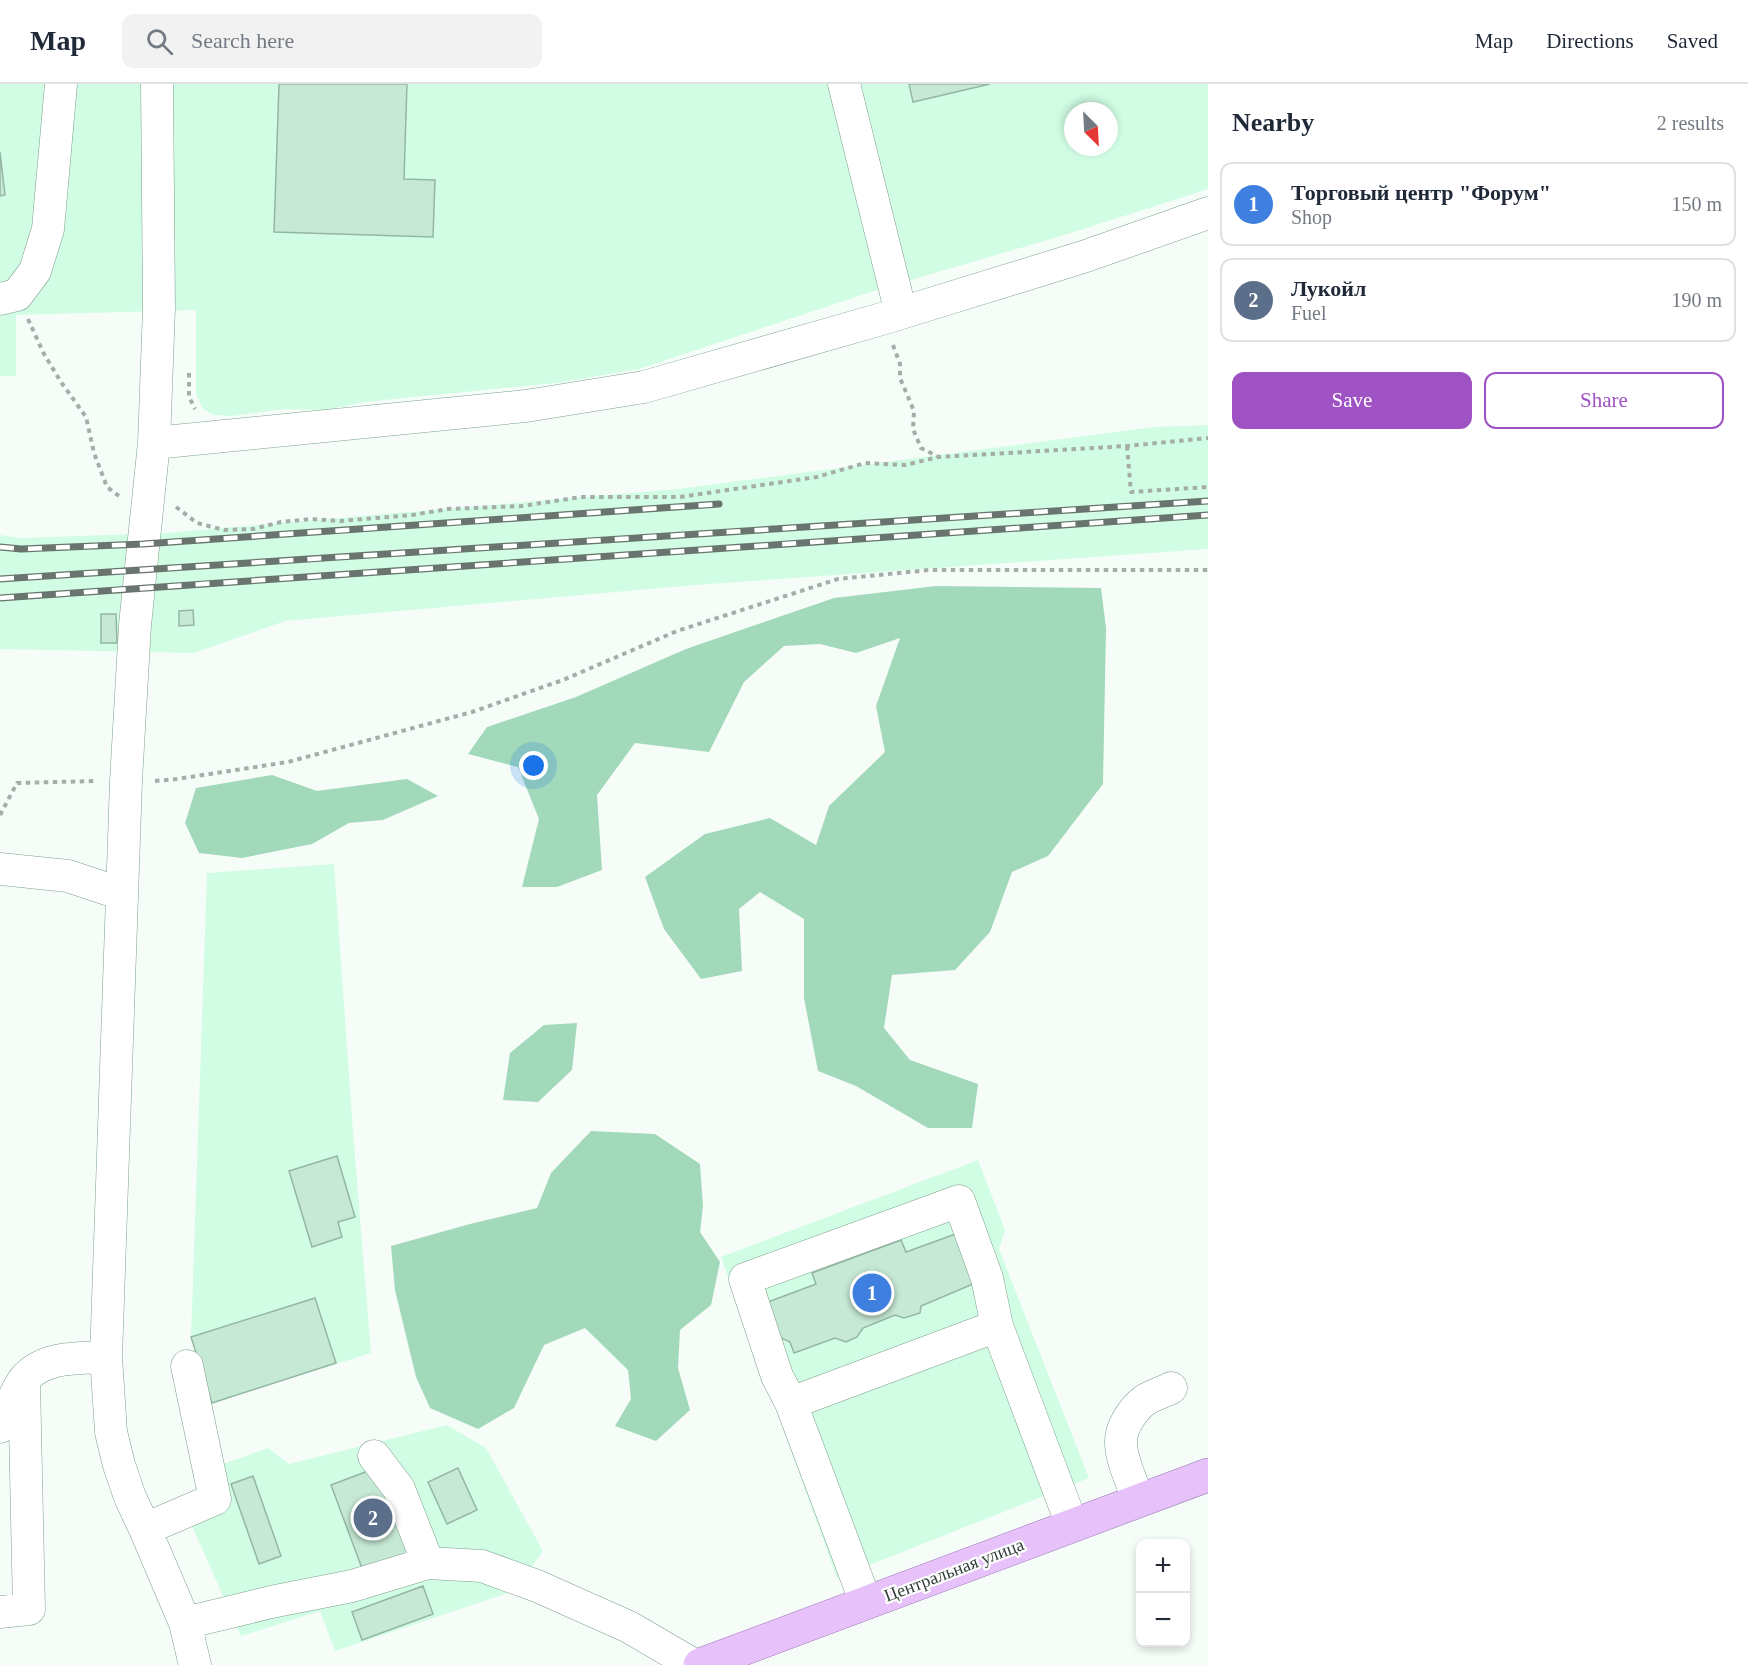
<!DOCTYPE html>
<html lang="en">
<head>
<meta charset="utf-8">
<style>
  :root { --surface:#fff; --page:#f2f2f3; --text:#1f2937; --muted:#747a83; --line:#e0e1e3; --accent:#9f52c3 }
  body { margin:0; font-family:Georgia,serif; background:var(--page); color:var(--text) }
  .controls { position:absolute; right:18px; bottom:18px; display:grid; overflow:hidden; border-radius:12px; box-shadow:0 3px 9px #0003 }
  .controls button { width:54px; height:54px; display:grid; place-items:center; padding:0; border:0; border-bottom:2px solid var(--line); background:var(--surface); color:var(--text); font:30px sans-serif }
  .compass { position:absolute; left:1064px; top:18px; width:54px; height:54px; border-radius:50%; background:var(--surface); box-shadow:0 3px 9px #0003; rotate:156deg }
  .you { position:absolute; left:534px; top:682px; width:21px; height:21px; margin:-15px; border:4px solid #fff; border-radius:50%; background:#1a73e8; box-shadow:0 0 0 9px #1a73e833 }
  .badge { display:grid; place-items:center; width:39px; height:39px; border-radius:50%; background:var(--accent); color:#fff; font-size:20px; font-weight:700 }
  .pin { position:absolute; translate:-50% -50%; border:3px solid #fff; box-shadow:0 2px 6px #0006 }
  .list { margin:0; padding:0; list-style:none }
  h2 { display:flex; justify-content:space-between; align-items:center; height:78px; margin:0; padding:0 24px; font-size:26px }
  h2 small { font-size:20px; font-weight:400; color:var(--muted) }
  .list li { display:grid; grid-template-columns:39px 1fr auto; gap:18px; align-items:center; box-sizing:border-box; height:84px; margin:0 12px 12px; padding:0 12px; border:2px solid var(--line); border-radius:12px }
  .list b { display:block; font-size:22px; white-space:nowrap }
  .list p { margin:0; font-size:20px; white-space:nowrap; color:var(--muted) }
  .list em { font-size:20px; font-style:normal; color:var(--muted) }
  .actions { display:flex; gap:12px; padding:18px 24px }
  .actions a { flex:1; padding:14px 0; border:2px solid var(--accent); border-radius:12px; text-align:center; font-size:21px; color:var(--accent) }
  .actions .main { background:var(--accent); color:#fff }
  .icon { flex:none; width:33px; height:33px; fill:none; stroke:currentColor; stroke-width:2; stroke-linecap:round; stroke-linejoin:round }
  .map { position:relative; flex:none; width:1208px; height:1581px; overflow:hidden }
  header { display:flex; align-items:center; gap:36px; box-sizing:border-box; height:84px; padding:0 30px; background:var(--surface); border-bottom:2px solid var(--line) }
  header strong { font-size:28px }
  nav { display:flex; gap:33px; margin-inline-start:auto; font-size:21px }
  .search { width:420px; height:54px; background:var(--page); display:flex; align-items:center; gap:15px; box-sizing:border-box; padding:0 21px; border-radius:12px; color:var(--muted); font-size:22px }
  main { display:flex }
  aside { flex:1; background:var(--surface) }
  .map>svg:first-child { display:block }
  .built { fill:#d1fde4; fill-rule:evenodd }
  .green { fill:#a2d9ba }
  .building { fill:#c6e9d5; stroke:#94b6a2; stroke-width:1.5 }
  .lines { fill:none; stroke-linecap:round; stroke-linejoin:round }
  .minor-casing { stroke:#7e9f8c; stroke-width:33 }
  .major-casing { stroke:#9c78b3; stroke-width:34 }
  .path { stroke:#a4ada8; stroke-width:4; stroke-dasharray:4.5 4.5; stroke-linecap:butt }
  .minor { stroke:#fff; stroke-width:32 }
  .major { stroke:#e6c1fa; stroke-width:33 }
  .rail-casing { stroke:#68746d; stroke-width:7 }
  .rail { stroke:#fff; stroke-width:4.5; stroke-dasharray:14; stroke-linecap:butt }
  .labels { text-anchor:middle; stroke-width:4.5; stroke-linejoin:round; paint-order:stroke }
  .street-label { font-size:18px; fill:#303e36; stroke:#fff }
</style>
</head>
<body>
<header>
<strong>Map</strong>
<div class="search"><svg class="icon" aria-label="search" viewBox="0 0 24 24"><circle cx="10" cy="10" r="6"/><path d="M15 15l6 6"/></svg>Search here</div>
<nav><a>Map</a><a>Directions</a><a>Saved</a></nav>
</header>
<main>
<div class="map">
<svg width="1208" height="1581" viewBox="0 0 1208 1581">
  <rect width="100%" height="100%" fill="#f6fdf9"/>
  <path class="built" d="M0,0H1208V105L1071,149L877,206L639,285L556,299L364,318L327,326L284,325L233,332L214,331L203,325L196,310V226L16,231V292H0ZM1073,27H1109V63H1073Z
    M1208,341V465L695,501L285,537L194,569L0,565V451L21,454L165,449L678,405L1154,343Z
    M334,780L353,1047L371,1269L212,1319L191,1253L207,789Z
    M978,1076L1005,1146L999,1165L1089,1394L837,1494L721,1173Z
    M447,1341L486,1364L543,1467L514,1507L335,1567L320,1527L241,1552L183,1422L223,1380L268,1364L289,1380Z"/>
  <path class="green" d="M936,502L1101,504L1106,544L1103,700L1048,772L1012,788L990,848L955,886L892,891L884,944L910,976L978,1000L972,1044H928L856,1002L818,987L804,914V835L760,808L739,825L742,887L701,895L664,845L645,793L705,750L770,734L816,761L829,722L885,668L876,622L900,554L856,569L820,560L784,562L744,598L709,668L635,659L597,711L602,786L557,803H522L539,735L518,683L468,670L487,643L576,613L686,565L834,514Z
    M272,691L317,707L407,695L438,712L383,736L349,739L312,760L242,774L199,769L185,739L196,704Z
    M577,939L572,986L538,1018L503,1016L510,969L544,941Z
    M591,1047L655,1050L700,1080L703,1122L700,1148L720,1178L711,1221L680,1246L678,1284L690,1326L656,1357L615,1342L631,1315L628,1286L585,1244L544,1261L514,1324L478,1345L430,1324L416,1293L395,1206L391,1162L470,1140L537,1124L551,1089Z"/>
  <path class="building" d="M279,0H407L404,95L435,96L433,153L274,148Z
    M909,0H990L913,18Z
    M0,68L5,111L0,112Z
    M193,526L194,541L179,542V527Z
    M101,530H116L117,559H101Z
    M337,1072L355,1133L338,1138L342,1153L312,1163L289,1087Z
    M961,1148L973,1200L921,1222L920,1229L904,1234L895,1231L863,1244L857,1253L846,1258L835,1254L794,1269L790,1258L781,1254L768,1218L816,1200L812,1189L901,1156L906,1168Z
    M315,1214L336,1279L212,1319L191,1253Z
    M376,1384L408,1470L363,1487L331,1401Z
    M458,1384L477,1426L447,1440L428,1398Z
    M253,1392L281,1472L259,1480L231,1400Z
    M423,1502L433,1530L362,1556L352,1528Z"/>
  <g class="lines">
    <defs>
      <path id="minor" d="M157,0L159,224L154,359L135,541L126,697L106,1273L111,1348L119,1381L130,1413L145,1445L185,1539L195,1581
        M844,0L901,229
        M0,215L17,211L35,187L48,145L61,0
        M154,359L526,322L644,303L885,234L1083,173L1208,129
        M0,785L68,792L122,810
        M791,1319L997,1242
        M0,1343C8,1328 14,1311 23,1297C41,1272 79,1274 106,1273
        M374,1372L399,1405L428,1479
        M1139,1417C1133,1401 1121,1376 1121,1359C1120,1344 1133,1325 1145,1316C1153,1311 1163,1308 1171,1304
        M145,1445L215,1415L187,1282
        M866,1519L791,1319L777,1292L745,1195L959,1117L987,1194L997,1242L1072,1441
        M0,1528L29,1525L24,1297
        M185,1539L271,1518L352,1502L428,1479L482,1482L537,1502L629,1543L694,1581"/>
      <path id="major" d="M700,1581L1208,1391"/>
    </defs>
    <use href="#minor" class="minor-casing"/>
    <use href="#major" class="major-casing"/>
    <path class="path" d="M28,235L44,270L61,298L86,333L94,369L107,403L119,412
      M893,261L900,280V294L914,327L913,345L921,364L939,373
      M189,289V313L195,325
      M1127,362L1131,408L1208,403
      M176,423L197,439L224,446L253,445L281,438L311,435L340,437L412,431L448,425L522,422L581,413H680L817,393L865,379L905,381L939,373L1127,362L1208,354
      M155,697L177,695L288,678L472,628L563,596L677,547L838,495L929,486H1208
      M0,731L17,699L96,697"/>
    <use href="#minor" class="minor"/>
    <use href="#major" class="major"/>
    <defs>
      <path id="rail" d="M0,463L21,465L143,460L719,420
        M0,495L1208,417
        M0,514L1208,431"/>
    </defs>
    <use href="#rail" class="rail-casing"/>
    <use href="#rail" class="rail"/>
  </g>
  <g class="labels">
    <g class="street-label">
      <text transform="translate(954 1486) rotate(-21)" y="6">Центральная улица</text>
    </g>
  </g>
</svg>
<div class="controls">
<button>+</button>
<button>−</button>
</div>
<svg class="compass" viewBox="-18 -18 36 36"><path d="M0-13l5 13h-10z" fill="#e53935"/><path d="M0 13l5-13h-10z" fill="#747a83"/></svg>
<div class="you"></div>
<div class="pin badge" style="left:872px;top:1209px;background:#3f7fe0">1</div>
<div class="pin badge" style="left:373px;top:1434px;background:#5c6f8a">2</div>
</div>
<aside>
<h2>Nearby<small>2 results</small></h2>
<ul class="list">
<li><span class="badge" style="background:#3f7fe0">1</span><div><b>Торговый центр &quot;Форум&quot;</b><p>Shop</p></div><em>150 m</em></li>
<li><span class="badge" style="background:#5c6f8a">2</span><div><b>Лукойл</b><p>Fuel</p></div><em>190 m</em></li>
</ul>
<div class="actions"><a class="main">Save</a><a>Share</a></div>
</aside>
</main>
</body>
</html>
